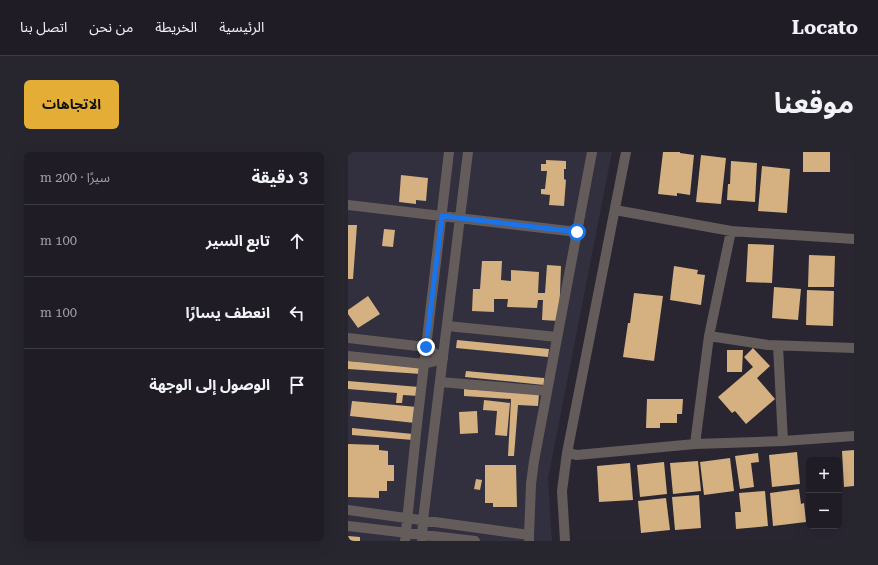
<!DOCTYPE html>
<html lang="ar">
<head>
<meta charset="utf-8">
<style>
  :root { --surface:#1f1c26; --page:#27252e; --text:#f1f3f6; --muted:#a1a1a7; --line:#3c3a43; --accent:#e4ad35 }
  body { margin:0; font-family:"Roboto Serif","Noto Sans Arabic",serif; background:var(--page); color:var(--text); direction:rtl }
  .controls { position:absolute; right:12px; bottom:12px; display:grid; overflow:hidden; border-radius:6px; box-shadow:0 4px 16px #0002 }
  .controls button { width:36px; height:36px; display:grid; place-items:center; padding:0; border:0; border-bottom:1px solid var(--line); background:var(--surface); color:var(--text); font:20px sans-serif }
  .stop { position:absolute; width:12px; height:12px; margin:-9px; border:3px solid #1a73e8; border-radius:50%; background:#fff }
  .stop.end { background:#1a73e8; border-color:#fff; box-shadow:0 1px 4px #0008 }
  .list { margin:0; padding:0; list-style:none }
  h2 { display:flex; justify-content:space-between; align-items:center; height:52px; margin:0; padding:0 16px; font-size:17px }
  h2 small { font-size:13px; font-weight:400; color:var(--muted) }
  .list li { display:grid; grid-template-columns:26px 1fr auto; gap:12px; align-items:center; box-sizing:border-box; height:72px; padding:0 16px; border-top:1px solid var(--line) }
  .list b { display:block; font-size:15px; white-space:nowrap }
  .list em { font-size:13px; font-style:normal; color:var(--muted) }
  .icon { flex:none; width:22px; height:22px; fill:none; stroke:currentColor; stroke-width:2; stroke-linecap:round; stroke-linejoin:round }
  .map { position:relative; flex:none; width:506px; height:389px; overflow:hidden; direction:ltr; border-radius:6px }
  header { display:flex; align-items:center; gap:24px; box-sizing:border-box; height:56px; padding:0 20px; background:var(--surface); border-bottom:1px solid var(--line) }
  header strong { font-size:19px }
  nav { display:flex; gap:22px; margin-inline-start:auto; font-size:14px }
  .intro { display:flex; align-items:center; justify-content:space-between; box-sizing:border-box; height:96px; padding:0 24px }
  h1 { margin:0; font-size:28px }
  .button { padding:10px 18px; border-radius:6px; background:var(--accent); color:#111; font-size:14px; font-weight:700 }
  main { display:flex; gap:24px; padding:0 24px }
  aside { flex:1; background:var(--surface); border-radius:6px; box-shadow:0 4px 16px #0002 }
  .map>svg:first-child { display:block }
  .built { fill:#322f3f }
  .building { fill:#d5b182 }
  .lines { fill:none; stroke-linecap:round; stroke-linejoin:round }
  .street { stroke:#635c5a; stroke-width:10 }
  .route { stroke:#1a73e8; stroke-width:5 }
</style>
</head>
<body>
<header>
<strong>Locato</strong>
<nav><a>الرئيسية</a><a>الخريطة</a><a>من نحن</a><a>اتصل بنا</a></nav>
</header>
<div class="intro"><h1>موقعنا</h1><a class="button">الاتجاهات</a></div>
<main>
<div class="map">
<svg width="506" height="389" viewBox="0 0 506 389">
  <rect width="100%" height="100%" fill="#292632"/>
  <path class="built" d="M0,0H264L200,327L204,389H0Z"/>
  <path class="building" d="M315,0H332V1L346,3L342,43L329,41V44L310,42Z
    M455,0H482V20H455Z
    M353,3L378,6L373,52L348,50Z
    M198,8L218,9V17H216V27L218,28L216,54L201,53L202,43L193,42V37H197L199,19H193V12H198Z
    M383,9L409,11L407,50L379,48L380,32H382Z
    M414,14L442,17L439,61L410,59Z
    M53,23L80,26L78,49L68,48V52L51,50Z
    M0,73H9L5,127H0Z
    M36,77L47,78L45,95L34,94Z
    M400,92L426,93L424,131L398,130Z
    M461,103L487,104L486,135H460Z
    M134,109H154L153,128L163,129V118L191,120L190,141H197L199,113L213,114L211,169L194,168L195,148H190L189,156L159,155L160,147H146V160L124,159L125,137H132Z
    M326,114L350,118L349,122L357,123L353,153L322,148Z
    M426,135L453,137L450,168L424,166Z
    M459,138L486,139L485,174L458,173Z
    M286,141L315,144L306,209L275,205L280,171H282Z
    M20,144L32,162L10,176L0,162V158Z
    M109,188L201,197L200,205L108,196Z
    M405,196L422,214L409,226L427,247L398,272L387,259L384,261L370,245L405,215L396,205Z
    M379,198H395L394,220H379Z
    M0,209L74,214L73,222L0,217Z
    M118,219L196,226V233L117,225Z
    M0,229L71,235L70,244L55,243L54,251H48L49,241L0,237Z
    M116,237L191,242L190,254L170,253L166,304H160L163,247L116,244Z
    M299,247H335L334,262H329V271H312V276H298Z
    M136,248L162,251L159,284L147,283L149,259L135,258Z
    M4,249L69,255L67,271L2,264Z
    M129,259L130,281L112,282L111,260Z
    M4,276L65,282V288L4,283Z
    M0,292L31,293V298L40,299V313H46V329H39V339H31V346L0,345Z
    M506,298V334L496,335L494,299Z
    M449,300L452,332L424,335L421,303Z
    M410,301L411,310L403,311L406,335L392,337L387,304Z
    M382,306L386,339L356,343L352,310Z
    M350,309L353,339L325,342L322,311Z
    M316,310L319,342L292,345L289,313Z
    M282,311L285,348L251,350L249,314Z
    M137,313H168L169,355H145V351H137Z
    M128,327L134,328L132,338L126,337Z
    M451,337L453,352L456,351L458,370L425,374L422,341Z
    M417,339L420,374L388,377L387,360H393L391,341Z
    M351,343L353,376L327,378L324,345Z
    M318,346L322,378L293,381L290,349Z
    M0,384L12,385V389H0Z"/>
  <g class="lines">
    <path class="street" d="M0,53L229,80
      M267,58L383,79L506,87
      M99,174L209,185
      M361,184L420,193L506,196
      M0,186L78,195L95,207
      M430,194L435,289
      M0,204L76,212L95,207
      M92,230L199,239
      M347,292L361,184L383,79
      M219,301L229,303L347,292L435,289L506,284
      M0,358L181,383
      M0,374L127,389
      M57,389L69,272L101,0
      M74,389L75,368L120,0
      M181,389V383L183,332L186,309L244,0
      M217,389L214,339L219,301L278,0"/>
  </g>
  <g class="lines">
    <path class="route" d="M78,195L94,64L229,80"/>
  </g>
</svg>
<div class="controls">
<button>+</button>
<button>−</button>
</div>
<div class="stop" style="left:229px;top:80px"></div>
<div class="stop end" style="left:78px;top:195px"></div>
</div>
<aside>
<h2>3 دقيقة<small>سيرًا · 200 m</small></h2>
<ul class="list">
<li><svg class="icon" aria-label="ahead" viewBox="0 0 24 24"><path d="M12 20V5M6 11l6-6 6 6"/></svg><div><b>تابع السير</b></div><em>100 m</em></li>
<li><svg class="icon" aria-label="left" viewBox="0 0 24 24"><path d="M17 20v-9H6M10 6l-5 5 5 5"/></svg><div><b>انعطف يسارًا</b></div><em>100 m</em></li>
<li><svg class="icon" aria-label="arrive" viewBox="0 0 24 24"><path d="M6 21V4h12l-3 4 3 4H6"/></svg><div><b>الوصول إلى الوجهة</b></div></li>
</ul>
</aside>
</main>
</body>
</html>
